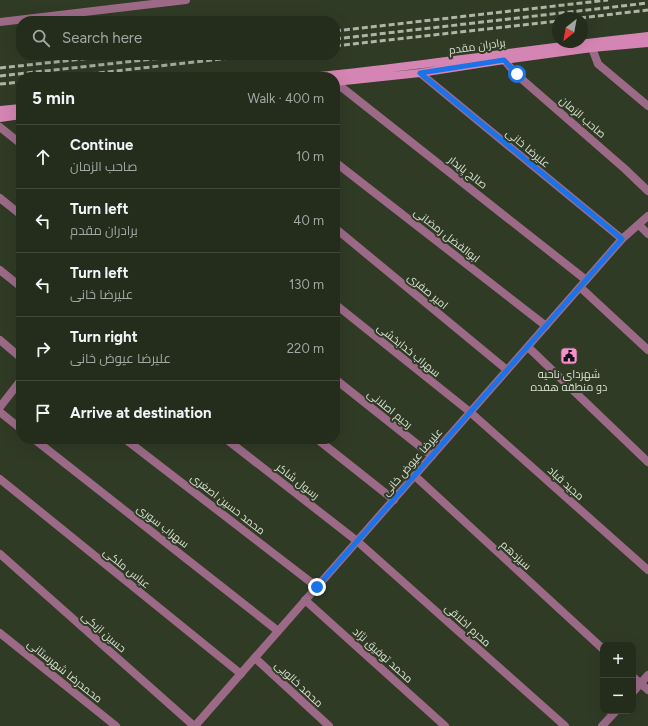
<!DOCTYPE html>
<html lang="en">
<head>
<meta charset="utf-8">
<style>
  :root { --surface:#242c1c; --page:#2c3425; --text:#f1f3f6; --muted:#a3a7a3; --line:#41483b }
  body { margin:0; font-family:Figtree,Cairo,sans-serif; background:var(--page); color:var(--text) }
  .controls { position:absolute; right:12px; bottom:12px; display:grid; overflow:hidden; border-radius:8px; box-shadow:0 4px 16px #0002 }
  .controls button { width:36px; height:36px; display:grid; place-items:center; padding:0; border:0; border-bottom:1px solid var(--line); background:var(--surface); color:var(--text); font:20px sans-serif }
  .compass { position:absolute; left:552px; top:12px; width:36px; height:36px; border-radius:50%; background:var(--surface); box-shadow:0 4px 16px #0002; rotate:211deg }
  .stop { position:absolute; width:12px; height:12px; margin:-9px; border:3px solid #1a73e8; border-radius:50%; background:#fff }
  .stop.end { background:#1a73e8; border-color:#fff; box-shadow:0 1px 4px #0008 }
  .list { margin:0; padding:0; list-style:none }
  h2 { display:flex; justify-content:space-between; align-items:center; height:52px; margin:0; padding:0 16px; font-size:17px }
  h2 small { font-size:13px; font-weight:400; color:var(--muted) }
  .list li { display:grid; grid-template-columns:26px 1fr auto; gap:12px; align-items:center; box-sizing:border-box; height:64px; padding:0 16px; border-top:1px solid var(--line) }
  .list b { display:block; font-size:15px; white-space:nowrap }
  .list p { margin:0; font-size:13px; white-space:nowrap; color:var(--muted) }
  .list em { font-size:13px; font-style:normal; color:var(--muted) }
  .icon { flex:none; width:22px; height:22px; fill:none; stroke:currentColor; stroke-width:2; stroke-linecap:round; stroke-linejoin:round }
  .map { position:relative; flex:none; width:648px; height:726px; overflow:hidden }
  .search { position:absolute; background:var(--surface); box-shadow:0 4px 16px #0002; left:16px; top:16px; width:324px; height:44px; display:flex; align-items:center; gap:10px; box-sizing:border-box; padding:0 14px; border-radius:16px; color:var(--muted); font-size:15px }
  .panel { position:absolute; background:var(--surface); box-shadow:0 4px 16px #0002; left:16px; top:72px; width:324px; height:372px; border-radius:16px }
  .map>svg:first-child { display:block }
  .lines { fill:none; stroke-linecap:round; stroke-linejoin:round }
  .minor { stroke:#9c6a87; stroke-width:8 }
  .tertiary { stroke:#9c6a87; stroke-width:8 }
  .secondary { stroke:#d585b3; stroke-width:8 }
  .rail { stroke:#adb5a6; stroke-width:3; stroke-dasharray:6 3; stroke-linecap:butt }
  .route { stroke:#1a73e8; stroke-width:5 }
  .labels { text-anchor:middle; stroke-width:4; stroke-linejoin:round; paint-order:stroke }
  .street-label { font-size:11px; fill:#d9e0d3; stroke:#303b26 }
  .poi-label { font-size:11px; fill:#d9e0d3; stroke:#303b26 }
</style>
</head>
<body>
<div class="map">
<svg width="648" height="726" viewBox="0 0 648 726">
  <rect width="100%" height="100%" fill="#303b26"/>
  <g class="lines">
    <path class="minor" d="M592,48L598,64L648,106
      M504,60L517,75L625,169L648,191
      M420,73L622,239
      M335,82L586,280
      M0,127L21,144
      M335,162L546,326
      M0,198L21,215
      M639,225L648,234
      M335,228L507,370
      M0,270L21,287
      M580,287L648,350
      M335,304L470,412L648,570
      M0,340L21,358
      M528,347L648,462
      M335,379L432,456
      M0,407L21,380
      M0,412L21,429
      M34,439L278,631
      M125,439L317,587
      M226,439L357,541L565,726
      M317,439L394,500
      M415,476L603,649
      M0,479L241,674
      M0,554L194,726
      M305,600L445,726
      M0,633L116,726
      M255,658L329,726
      M633,677L648,690"/>
    <path class="tertiary" d="M0,22L186,0
      M633,692L648,675
      M195,726L622,239L648,216
      M602,726L616,711"/>
    <path class="secondary" d="M309,77C422,66 535,48 648,36
      M335,82L420,73L504,60L592,48L648,43
      M0,110L21,108
      M0,118L21,115"/>
    <path class="rail" d="M580,18L648,10
      M335,31L608,0
      M335,39L648,3
      M335,46L558,21
      M0,68L119,55
      M0,76L189,55
      M63,77L256,55
      M0,84L21,82"/>
  </g>
  <g class="lines">
    <path class="route" d="M317,587L622,239L420,73L504,60L517,74"/>
  </g>
  <defs>
    <symbol id="civic-square" viewBox="-11 -11 22 22"><rect x="-9" y="-9" width="18" height="18" rx="4" fill="#f790cd" stroke="#303b26"/><path d="M-.6-6.5H3V-4.5H.6V-3L4-1V1h2V6H-6V1h2V-1L-.6-3ZM-1.2 2.5V6h2.4V2.5Z" fill="#111"/></symbol>
  </defs>
  <g fill-rule="evenodd">
    <use href="#civic-square" x="559" y="346" width="20" height="20"/>
  </g>
  <g class="labels">
    <g class="street-label">
      <text transform="translate(477 46) rotate(-8)" y="4">برادران مقدم</text>
      <text transform="translate(583 117) rotate(41)" y="4">صاحب الزمان</text>
      <text transform="translate(528 148) rotate(40)" y="4">علیرضا خانی</text>
      <text transform="translate(468 172) rotate(38)" y="4">صالح پایدار</text>
      <text transform="translate(447 235) rotate(38)" y="4">ابوالفضل رمضانی</text>
      <text transform="translate(428 291) rotate(40)" y="4">امیر صفری</text>
      <text transform="translate(409 350) rotate(39)" y="4">سهراب خدابخشی</text>
      <text transform="translate(390 409) rotate(39)" y="4">رحیم اصلانی</text>
      <text transform="translate(412 462) rotate(-49)" y="4">علیرضا عیوض خانی</text>
      <text transform="translate(298 481) rotate(38)" y="4">رسول شاکر</text>
      <text transform="translate(566 483) rotate(42)" y="4">مجید قباد</text>
      <text transform="translate(228 504) rotate(38)" y="4">محمد حسین اصغری</text>
      <text transform="translate(163 526) rotate(38)" y="4">سهراب سوری</text>
      <text transform="translate(516 555) rotate(43)" y="4">سیزدهم</text>
      <text transform="translate(127 568) rotate(39)" y="4">عباس ملکی</text>
      <text transform="translate(468 625) rotate(42)" y="4">محرم اخلاقی</text>
      <text transform="translate(104 632) rotate(41)" y="4">حسین ازبکی</text>
      <text transform="translate(383 655) rotate(42)" y="4">محمد توفیق ‌نژاد</text>
      <text transform="translate(65 671) rotate(39)" y="4">محمدرضا شهرستانی</text>
      <text transform="translate(299 684) rotate(43)" y="4">محمد خالویی</text>
    </g>
    <g class="poi-label">
      <text x="569" y="378">شهردای ناحیه<tspan x="569" dy="13">دو منطقه هفده</tspan></text>
    </g>
  </g>
</svg>
<div class="controls">
<button>+</button>
<button>−</button>
</div>
<svg class="compass" viewBox="-18 -18 36 36"><path d="M0-13l5 13h-10z" fill="#e53935"/><path d="M0 13l5-13h-10z" fill="#a3a7a3"/></svg>
<div class="stop" style="left:517px;top:74px"></div>
<div class="stop end" style="left:317px;top:587px"></div>
<div class="search"><svg class="icon" aria-label="search" viewBox="0 0 24 24"><circle cx="10" cy="10" r="6"/><path d="M15 15l6 6"/></svg>Search here</div>
<section class="panel">
<h2>5 min<small>Walk · 400 m</small></h2>
<ul class="list">
<li><svg class="icon" aria-label="ahead" viewBox="0 0 24 24"><path d="M12 20V5M6 11l6-6 6 6"/></svg><div><b>Continue</b><p>صاحب الزمان</p></div><em>10 m</em></li>
<li><svg class="icon" aria-label="left" viewBox="0 0 24 24"><path d="M17 20v-9H6M10 6l-5 5 5 5"/></svg><div><b>Turn left</b><p>برادران مقدم</p></div><em>40 m</em></li>
<li><svg class="icon" aria-label="left" viewBox="0 0 24 24"><path d="M17 20v-9H6M10 6l-5 5 5 5"/></svg><div><b>Turn left</b><p>علیرضا خانی</p></div><em>130 m</em></li>
<li><svg class="icon" aria-label="right" viewBox="0 0 24 24"><path d="M7 20v-9h11M14 6l5 5-5 5"/></svg><div><b>Turn right</b><p>علیرضا عیوض خانی</p></div><em>220 m</em></li>
<li><svg class="icon" aria-label="arrive" viewBox="0 0 24 24"><path d="M6 21V4h12l-3 4 3 4H6"/></svg><div><b>Arrive at destination</b></div></li>
</ul>
</section>
</div>
</body>
</html>
